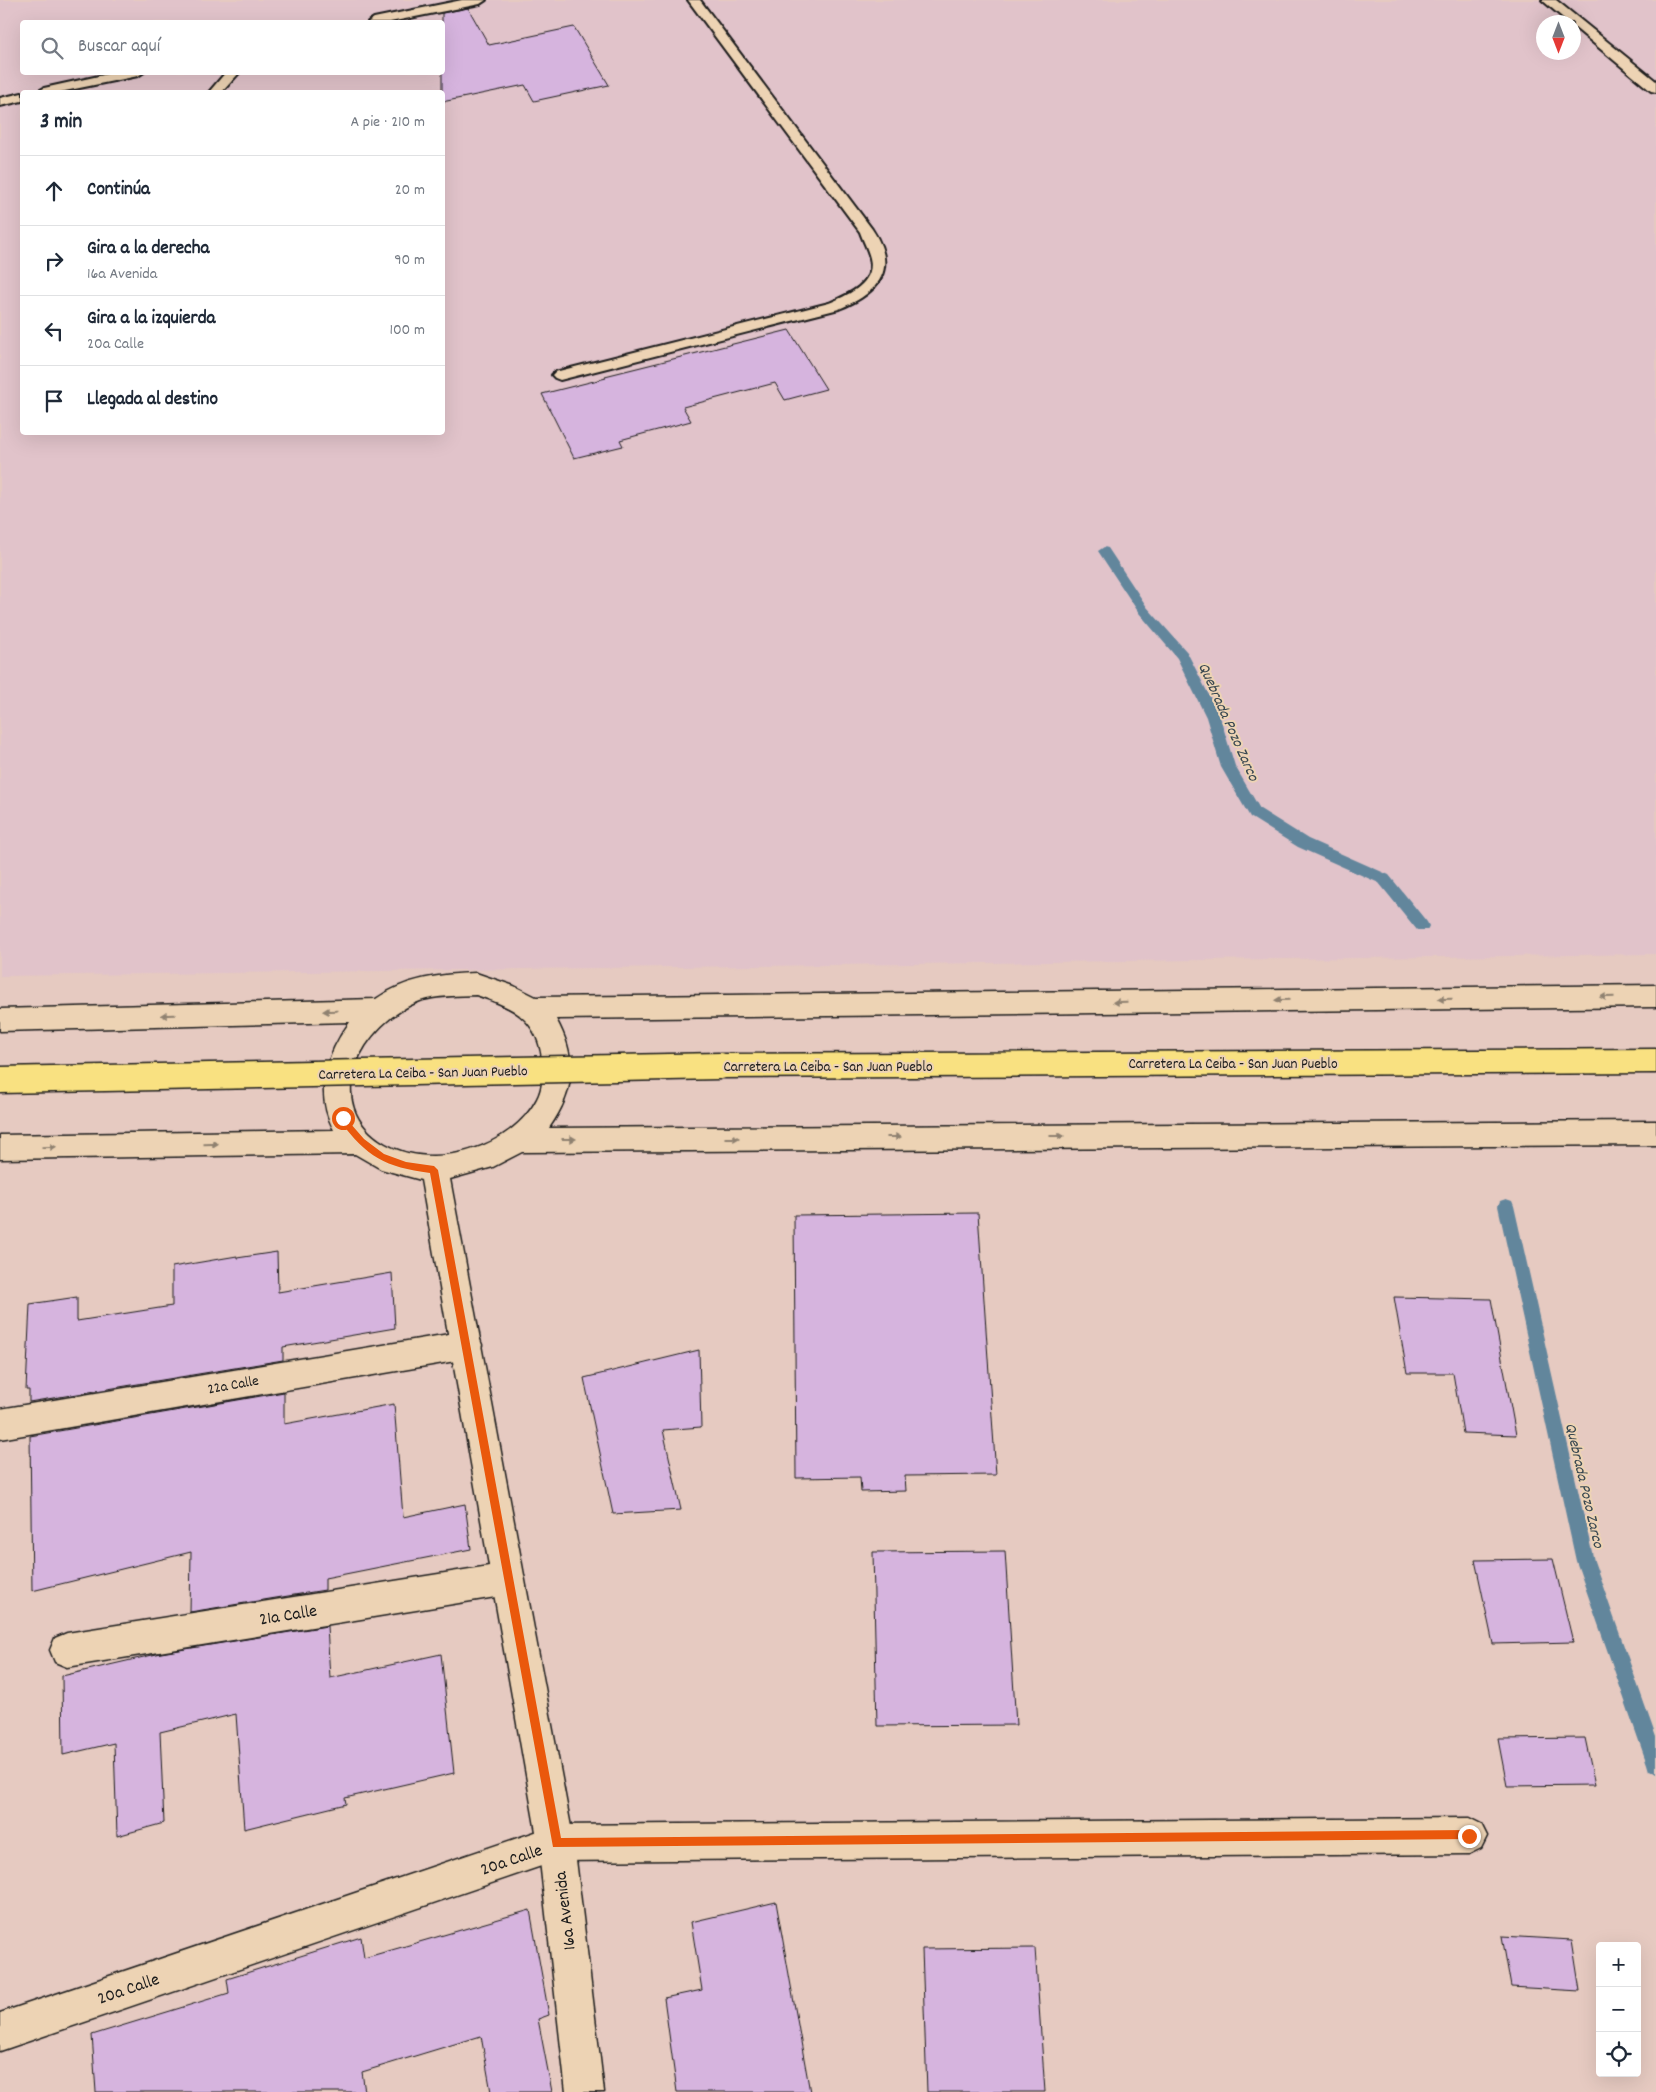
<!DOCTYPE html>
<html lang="es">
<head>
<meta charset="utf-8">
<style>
  :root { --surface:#fff; --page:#f2f2f3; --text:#1f2937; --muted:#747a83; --line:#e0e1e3 }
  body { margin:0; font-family:Dekko,sans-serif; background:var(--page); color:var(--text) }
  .controls { position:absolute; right:15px; bottom:15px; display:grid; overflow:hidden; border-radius:5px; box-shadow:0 5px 20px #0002 }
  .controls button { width:45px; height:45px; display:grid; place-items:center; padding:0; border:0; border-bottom:1px solid var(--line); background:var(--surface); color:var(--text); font:25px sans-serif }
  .compass { position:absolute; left:1536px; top:15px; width:45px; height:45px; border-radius:50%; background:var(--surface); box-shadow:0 5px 20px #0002; rotate:180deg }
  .stop { position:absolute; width:15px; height:15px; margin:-11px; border:4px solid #ea580c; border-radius:50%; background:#fff }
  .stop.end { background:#ea580c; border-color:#fff; box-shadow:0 1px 5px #0008 }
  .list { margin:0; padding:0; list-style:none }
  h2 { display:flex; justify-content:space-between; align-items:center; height:65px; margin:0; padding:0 20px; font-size:21px }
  h2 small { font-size:16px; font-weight:400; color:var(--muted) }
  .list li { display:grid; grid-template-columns:32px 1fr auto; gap:15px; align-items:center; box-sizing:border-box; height:70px; padding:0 20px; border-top:1px solid var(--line) }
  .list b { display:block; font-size:19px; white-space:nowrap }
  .list p { margin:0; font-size:16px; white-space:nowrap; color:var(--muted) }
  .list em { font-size:16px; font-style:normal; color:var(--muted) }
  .icon { flex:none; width:28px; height:28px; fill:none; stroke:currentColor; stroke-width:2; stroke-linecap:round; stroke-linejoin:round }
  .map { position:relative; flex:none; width:1656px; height:2092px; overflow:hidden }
  .search { position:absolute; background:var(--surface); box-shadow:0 5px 20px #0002; left:20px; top:20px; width:425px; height:55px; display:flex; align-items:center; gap:12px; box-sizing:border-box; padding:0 18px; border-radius:5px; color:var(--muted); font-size:19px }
  .panel { position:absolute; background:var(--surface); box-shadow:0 5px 20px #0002; left:20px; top:90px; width:425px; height:345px; border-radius:5px }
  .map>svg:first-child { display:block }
  .built { fill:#e1c3ca; fill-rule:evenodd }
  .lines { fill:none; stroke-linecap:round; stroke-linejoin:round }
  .stream { fill:#62869c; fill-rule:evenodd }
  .building { fill:#d6b4de; stroke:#1c1c1c }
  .lane-casing { stroke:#1c1c1c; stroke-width:4 }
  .street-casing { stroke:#1c1c1c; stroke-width:3 }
  .secondary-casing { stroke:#1c1c1c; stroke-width:3 }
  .primary-casing { stroke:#1c1c1c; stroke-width:3 }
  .lane { fill:#edd3b4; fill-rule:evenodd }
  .street { fill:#edd3b4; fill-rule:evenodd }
  .secondary { fill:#edd3b4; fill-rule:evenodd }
  .primary { fill:#f9e181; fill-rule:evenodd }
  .primary-bridge-casing { stroke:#1c1c1c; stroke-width:29; stroke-linecap:butt }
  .primary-bridge { stroke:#f9e181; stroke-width:26 }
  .oneway { fill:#8f8170 }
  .route { fill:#ea580c }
  .labels { text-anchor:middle; stroke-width:4; stroke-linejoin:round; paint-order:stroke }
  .street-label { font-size:15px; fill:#1c1c1c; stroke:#edd3b4 }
  .water-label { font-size:16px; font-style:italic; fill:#394851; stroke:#edd3b4 }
  .near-street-label { font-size:18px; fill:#1c1c1c; stroke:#edd3b4 }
</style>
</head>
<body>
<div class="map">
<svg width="1656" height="2092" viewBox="0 0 1656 2092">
  <rect width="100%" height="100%" fill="#e6cac1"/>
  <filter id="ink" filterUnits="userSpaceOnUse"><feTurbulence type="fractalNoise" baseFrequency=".02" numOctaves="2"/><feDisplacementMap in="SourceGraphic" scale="10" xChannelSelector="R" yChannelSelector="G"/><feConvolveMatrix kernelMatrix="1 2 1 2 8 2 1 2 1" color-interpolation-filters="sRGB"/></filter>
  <g filter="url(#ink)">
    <path class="built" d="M0,0H1656V954L0,976ZM22,22H442V72H22ZM1544,22H1574V52H1544ZM22,92H442V432H22Z"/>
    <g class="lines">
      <path class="stream" d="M1104,547L1108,548L1147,607L1187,652L1220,717L1235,766L1260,809L1308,839L1389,875L1427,922L1429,926L1427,930H1417L1379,883L1298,847L1250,817L1221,767L1206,717L1177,658L1139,613L1100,554L1098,551Z
        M1506,1199L1512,1201L1514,1206L1594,1561L1656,1737V1773L1649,1771L1647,1764L1576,1561L1498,1206L1500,1201Z"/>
    </g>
    <path class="building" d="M468,8L489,45L574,27L609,85L534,101L525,85L442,102V13Z
      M789,330L826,389L785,400L775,383L683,407L691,421L620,440L623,446L574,458L542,394L606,378L605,376Z
      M978,1213L996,1475L905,1476L906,1491L861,1492L860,1477L796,1478L794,1215Z
      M277,1252L278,1292L392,1273L395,1328L283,1347V1360L29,1402V1390H26L30,1304L77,1297V1321L172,1306V1267L237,1256V1258Z
      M1394,1297L1491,1299L1516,1435L1463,1433L1453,1373H1407Z
      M699,1350L701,1427L663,1430L681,1510L613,1514L584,1378Z
      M284,1392V1424L394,1404L403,1517L465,1504L471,1549L325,1578V1590L190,1612L191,1552L32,1591L30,1436Z
      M1005,1551L1016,1725L877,1726L873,1552Z
      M1553,1559L1573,1642L1493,1644L1475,1560Z
      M327,1626L330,1678L441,1654L454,1773L345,1798L346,1804L244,1829L236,1714L160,1732L164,1823L117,1836L114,1743L63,1755L62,1676L161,1653Z
      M1585,1738L1595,1785L1507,1786L1498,1739Z
      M776,1902L810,2092H677L664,1998L702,1990L691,1922Z
      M530,1910L549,2015L538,2019L552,2092H491L481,2036L362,2072L365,2092H96L92,2035L229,1993L227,1979L361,1937L364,1958Z
      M1502,1936L1572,1940L1580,1991L1511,1987Z
      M1035,1948L1045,2092H927L922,1949Z"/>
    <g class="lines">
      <defs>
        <path id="lane" d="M462,0H486L480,4L390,22H368L374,18Z
          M688,0H700L872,229C899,269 879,293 839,309L560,380L555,378L552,375L555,372L829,303C848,295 876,283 870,258C868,249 863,241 860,232Z
          M1542,0H1556L1656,81V92L1651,91L1574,27V22H1568Z
          M117,72H144L138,76L60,92H37L44,88Z
          M226,72H240L222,92H209Z
          M22,93V101L0,106V98Z"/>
        <path id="street" d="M467,1331L478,1335L482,1345L478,1355L467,1359L0,1439V1409Z
          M508,1563L520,1567L524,1579L520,1591L508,1595L67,1667L55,1662L50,1650L55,1638L67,1633Z
          M1469,1818L1481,1824L1487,1836L1481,1848L1469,1854L556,1861L0,2051V2013L556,1825Z"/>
        <path id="secondary" d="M476,973L514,986L536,997L1656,985V1007L556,1019C578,1059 575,1091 549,1128L1656,1121V1145L522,1152L493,1167L450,1179L574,1843L604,2092H566L538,1843L421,1180L381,1169L355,1154L0,1159V1135L334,1130C314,1093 326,1054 350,1022L0,1031V1009L376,999C406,978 441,974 476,973ZM476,995C511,1006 537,1018 542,1058C543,1072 544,1086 537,1099C512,1148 433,1172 385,1144C317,1104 362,1023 420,1001C437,995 458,996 476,995Z"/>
        <path id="primary" d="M1656,1049V1073L720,1078L710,1074L706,1066L710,1058L720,1054Z"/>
      </defs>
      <use href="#lane" class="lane-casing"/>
      <use href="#street" class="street-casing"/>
      <use href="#secondary" class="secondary-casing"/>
      <use href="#primary" class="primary-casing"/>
      <use href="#lane" class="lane"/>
      <use href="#street" class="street"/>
      <use href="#secondary" class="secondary"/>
      <use href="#primary" class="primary"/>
      <defs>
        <path id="primary-bridge" d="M0,1080L720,1066"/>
      </defs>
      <use href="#primary-bridge" class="primary-bridge-casing"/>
      <use href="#primary-bridge" class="primary-bridge"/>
    </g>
    <defs><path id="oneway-solid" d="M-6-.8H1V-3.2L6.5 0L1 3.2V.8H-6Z" transform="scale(1.25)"/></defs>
    <g class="oneway">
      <use href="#oneway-solid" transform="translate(1607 997) rotate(179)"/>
      <use href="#oneway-solid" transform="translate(1445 999) rotate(179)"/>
      <use href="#oneway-solid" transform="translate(1282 1000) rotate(179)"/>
      <use href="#oneway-solid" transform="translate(1120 1002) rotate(179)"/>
      <use href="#oneway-solid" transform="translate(330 1011) rotate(178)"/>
      <use href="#oneway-solid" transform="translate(168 1015) rotate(178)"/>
      <use href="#oneway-solid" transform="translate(1057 1136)"/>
      <use href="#oneway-solid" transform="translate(894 1137)"/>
      <use href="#oneway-solid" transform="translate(732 1138)"/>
      <use href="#oneway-solid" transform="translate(569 1139)"/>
      <use href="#oneway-solid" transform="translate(211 1144) rotate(-1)"/>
      <use href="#oneway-solid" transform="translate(49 1147) rotate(-1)"/>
    </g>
  </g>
  <path class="route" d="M343,1115L364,1139L384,1154L406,1162L434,1166L438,1170L561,1838L1469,1830L1474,1836L1473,1839L553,1847L430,1173C385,1167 367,1157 340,1121L339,1118Z"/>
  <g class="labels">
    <g class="street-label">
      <text x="1233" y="1068">Carretera La Ceiba - San Juan Pueblo</text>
      <text x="828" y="1071">Carretera La Ceiba - San Juan Pueblo</text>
      <text transform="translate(423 1072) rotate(-1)" y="5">Carretera La Ceiba - San Juan Pueblo</text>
      <text transform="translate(233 1384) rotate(-10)" y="5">22a Calle</text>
    </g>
    <g class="water-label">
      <text transform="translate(1230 721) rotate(66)" y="6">Quebrada Pozo Zarco</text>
      <text transform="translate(1586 1485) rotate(77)" y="6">Quebrada Pozo Zarco</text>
    </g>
    <g class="near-street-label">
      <text transform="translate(288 1614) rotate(-9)" y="6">21a Calle</text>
      <text transform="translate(511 1859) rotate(-19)" y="6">20a Calle</text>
      <text transform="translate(564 1911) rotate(-97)" y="6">16a Avenida</text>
      <text transform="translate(128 1988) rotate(-19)" y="6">20a Calle</text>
    </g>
  </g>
</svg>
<div class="controls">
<button>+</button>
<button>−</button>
<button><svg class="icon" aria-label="locate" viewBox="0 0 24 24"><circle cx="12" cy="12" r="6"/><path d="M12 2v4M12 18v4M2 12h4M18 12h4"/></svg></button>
</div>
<svg class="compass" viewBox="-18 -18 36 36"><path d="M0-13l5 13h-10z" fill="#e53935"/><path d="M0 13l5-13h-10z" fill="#747a83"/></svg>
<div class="stop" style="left:343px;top:1118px"></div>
<div class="stop end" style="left:1469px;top:1836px"></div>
<div class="search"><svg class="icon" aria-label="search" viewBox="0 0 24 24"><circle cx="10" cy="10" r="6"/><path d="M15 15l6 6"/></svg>Buscar aquí</div>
<section class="panel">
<h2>3 min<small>A pie · 210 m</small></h2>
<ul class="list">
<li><svg class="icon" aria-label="ahead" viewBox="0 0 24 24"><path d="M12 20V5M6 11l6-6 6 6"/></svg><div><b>Continúa</b></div><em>20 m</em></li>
<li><svg class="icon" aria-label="right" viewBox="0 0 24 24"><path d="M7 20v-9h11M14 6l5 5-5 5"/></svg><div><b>Gira a la derecha</b><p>16a Avenida</p></div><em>90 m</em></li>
<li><svg class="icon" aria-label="left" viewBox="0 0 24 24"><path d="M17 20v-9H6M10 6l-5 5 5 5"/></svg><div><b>Gira a la izquierda</b><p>20a Calle</p></div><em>100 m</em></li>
<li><svg class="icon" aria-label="arrive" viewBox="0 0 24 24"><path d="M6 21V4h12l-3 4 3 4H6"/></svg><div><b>Llegada al destino</b></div></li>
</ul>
</section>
</div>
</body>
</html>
